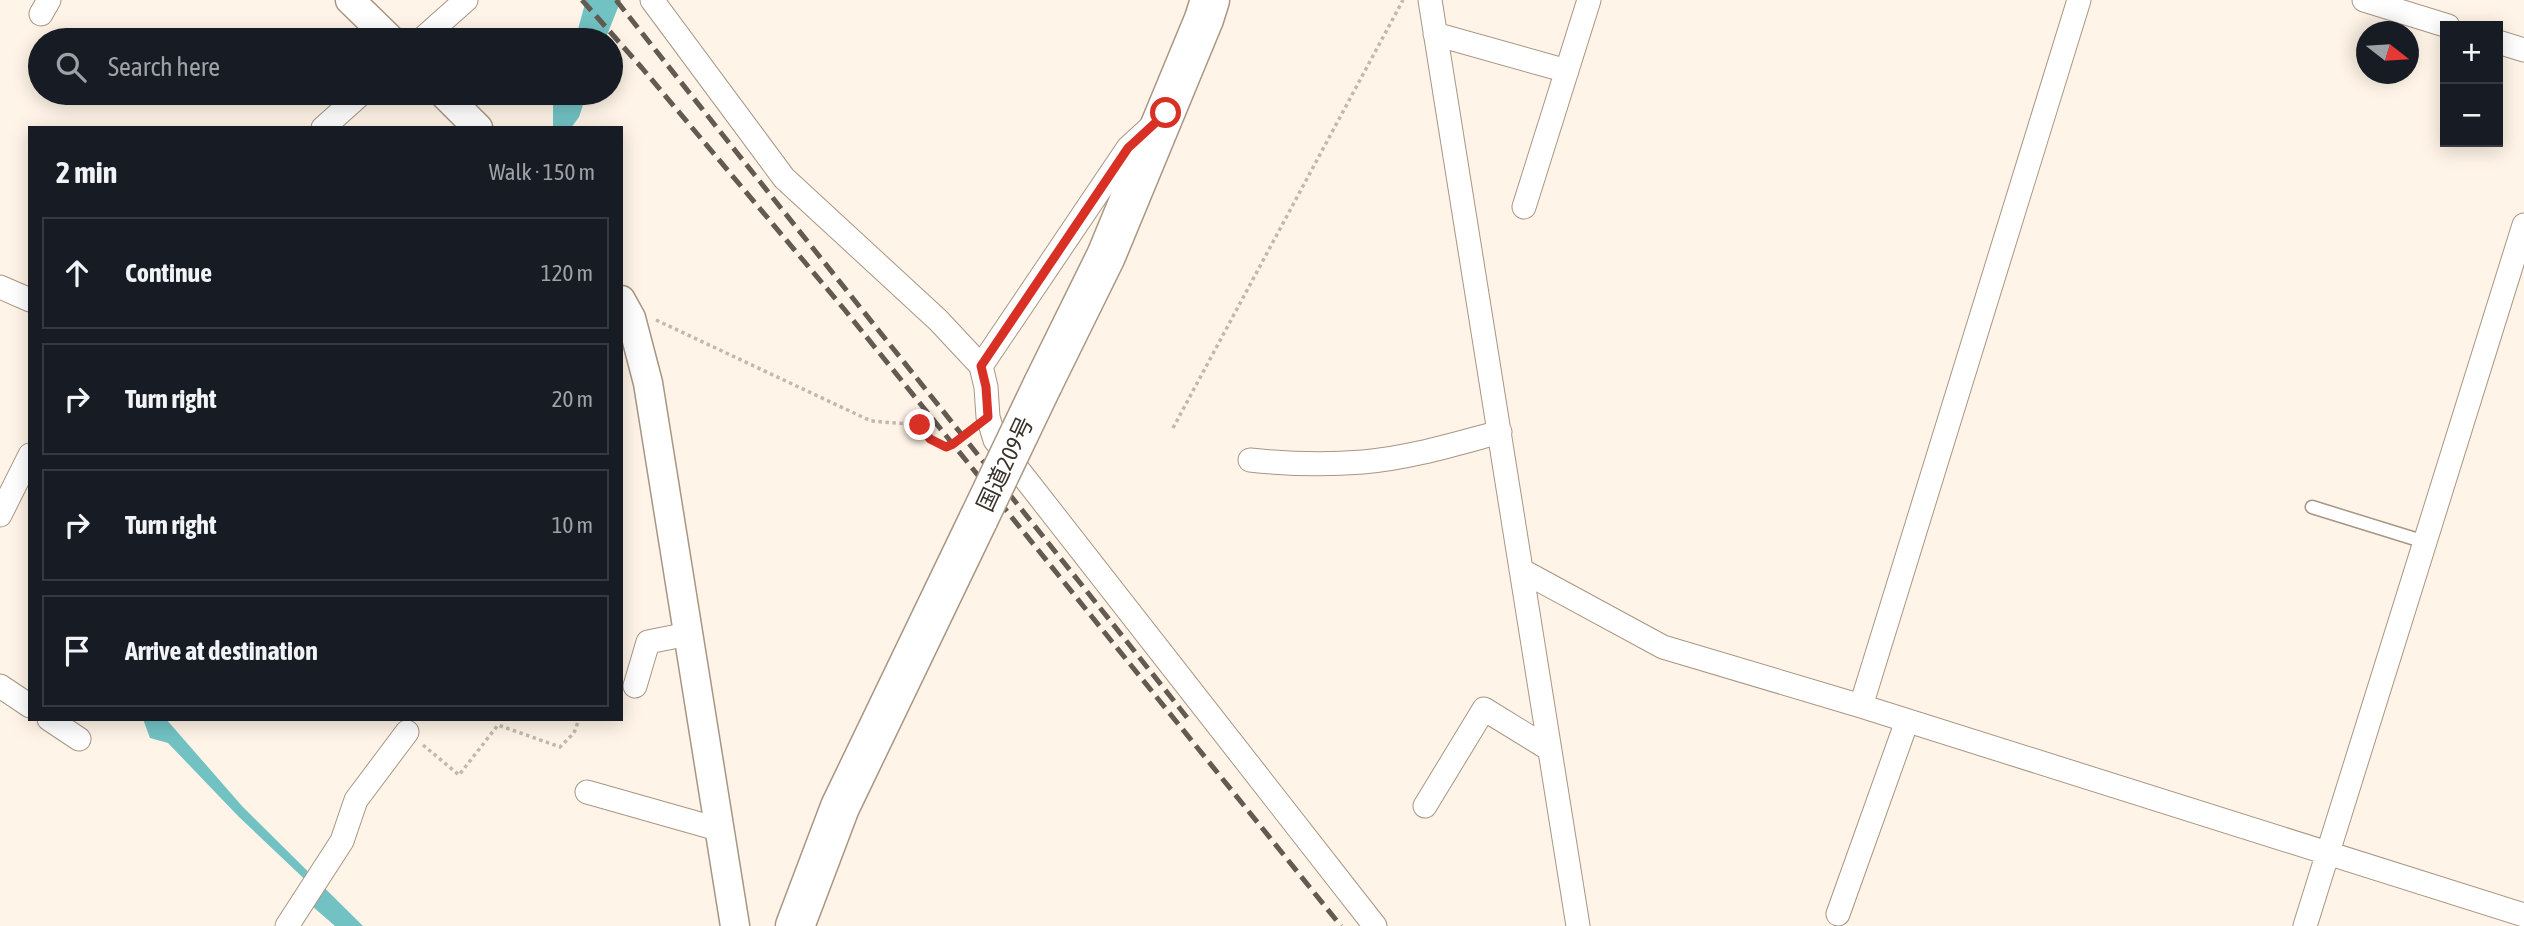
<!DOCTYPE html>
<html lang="en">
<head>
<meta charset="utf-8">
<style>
  :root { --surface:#171b24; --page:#242831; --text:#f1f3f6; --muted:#9ea1a6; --line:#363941 }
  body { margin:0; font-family:"Asap Condensed","Noto Sans JP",sans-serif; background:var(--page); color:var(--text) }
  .controls { position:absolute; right:21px; top:21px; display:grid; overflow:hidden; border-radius:0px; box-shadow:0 4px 18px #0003 }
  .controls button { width:63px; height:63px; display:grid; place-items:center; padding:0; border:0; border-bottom:2px solid var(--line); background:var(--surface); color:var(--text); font:35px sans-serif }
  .compass { position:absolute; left:2356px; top:21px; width:63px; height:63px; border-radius:50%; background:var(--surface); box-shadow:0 4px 18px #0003; rotate:107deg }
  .stop { position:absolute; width:21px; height:21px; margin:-16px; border:5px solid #d93025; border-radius:50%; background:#fff }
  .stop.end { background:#d93025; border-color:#fff; box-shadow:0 2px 7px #0008 }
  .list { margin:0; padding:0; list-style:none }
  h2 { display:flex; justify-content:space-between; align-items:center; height:91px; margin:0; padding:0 28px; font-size:30px }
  h2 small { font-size:23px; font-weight:400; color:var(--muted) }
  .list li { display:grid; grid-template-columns:46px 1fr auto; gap:21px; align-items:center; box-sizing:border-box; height:112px; margin:0 14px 14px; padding:0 14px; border:2px solid var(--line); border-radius:0px }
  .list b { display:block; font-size:26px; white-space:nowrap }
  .list em { font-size:23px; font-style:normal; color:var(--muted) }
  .icon { flex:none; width:38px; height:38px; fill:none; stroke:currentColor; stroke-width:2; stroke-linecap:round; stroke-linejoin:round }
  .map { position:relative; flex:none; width:2524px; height:926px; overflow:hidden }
  .search { position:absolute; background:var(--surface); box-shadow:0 4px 18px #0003; left:28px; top:28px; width:595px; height:77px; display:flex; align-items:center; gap:18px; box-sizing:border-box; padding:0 24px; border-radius:38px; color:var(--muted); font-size:26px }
  .panel { position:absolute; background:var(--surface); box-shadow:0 4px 18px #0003; left:28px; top:126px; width:595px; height:595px; border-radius:0px }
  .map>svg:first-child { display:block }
  .water { fill:#72c2c4 }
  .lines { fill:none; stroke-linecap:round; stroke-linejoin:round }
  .service-casing { stroke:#a79683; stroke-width:15 }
  .minor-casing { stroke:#a79683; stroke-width:25 }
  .tertiary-casing { stroke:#a79683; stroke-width:31 }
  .trunk-casing { stroke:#a79683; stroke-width:41 }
  .path { stroke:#c2b9ad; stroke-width:3.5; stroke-dasharray:3.5 3.5; stroke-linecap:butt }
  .service { stroke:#fff; stroke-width:12 }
  .minor { stroke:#fff; stroke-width:23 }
  .tertiary { stroke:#fff; stroke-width:28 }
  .trunk { stroke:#fff; stroke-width:38 }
  .rail { stroke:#635b52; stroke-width:5; stroke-dasharray:14 7; stroke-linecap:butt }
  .trunk-bridge-casing { stroke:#a79683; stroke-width:41; stroke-linecap:butt }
  .trunk-bridge { stroke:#fff; stroke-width:38 }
  .route { stroke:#d93025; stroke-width:9 }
  .labels { text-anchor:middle; stroke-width:6; stroke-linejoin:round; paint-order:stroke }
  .street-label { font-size:23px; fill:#3a332b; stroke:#fff }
</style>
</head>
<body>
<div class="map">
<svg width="2524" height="926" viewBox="0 0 2524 926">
  <rect width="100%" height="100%" fill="#fff4e7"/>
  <path class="water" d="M586,0H621L605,40H575Z
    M553,93H587L579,117L571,128H553Z
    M143,719H166L242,806L363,926H335L312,906L316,890L239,817L168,743L150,738Z"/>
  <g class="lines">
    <defs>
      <path id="service" d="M2312,507L2425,542"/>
      <path id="minor" d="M652,0L784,178L938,320L981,366L986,387L988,417L995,440L1375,926
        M1430,0L1578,926
        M2364,0L2448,26
        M41,14L49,0
        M1435,34L1567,71
        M421,40L466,0
        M2498,42L2524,50
        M323,128L362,93
        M1524,207L1589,0
        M0,287L30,300
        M981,366L1128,148L1153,125
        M1250,460C1287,464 1326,465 1363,462C1410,458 1455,444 1500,432
        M0,515L30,455
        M1521,570L1663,647L1861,706L2524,915
        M0,686L30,706
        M635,686L648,642L688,634
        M1861,706L2079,0
        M49,719L79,739
        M587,792L721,830
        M1425,806L1484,709L1549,749
        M1838,914L1907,721
        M287,926L342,841L356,800L407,732
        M2305,926L2524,225"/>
      <path id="tertiary" d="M350,0L391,40
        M443,93L478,128
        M621,300L631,318L648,383L735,926"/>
      <path id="trunk" d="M1043,384L1106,256L1204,19L1210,0
        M795,926L840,807L979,518"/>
    </defs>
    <use href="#service" class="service-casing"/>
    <use href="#minor" class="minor-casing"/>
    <use href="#tertiary" class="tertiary-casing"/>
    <use href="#trunk" class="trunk-casing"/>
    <path class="path" d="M656,320L871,421L920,425L930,439L946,447L953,444L971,430
      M1173,428L1403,0
      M423,745L459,775L498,725L560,747L574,733L579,719"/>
    <use href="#service" class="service"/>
    <use href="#minor" class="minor"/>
    <use href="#tertiary" class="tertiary"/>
    <use href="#trunk" class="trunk"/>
    <path class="rail" d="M582,0L642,68L844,309L1341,926
      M616,0C806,241 999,480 1189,720"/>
    <defs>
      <path id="trunk-bridge" d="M979,518L1043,384"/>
    </defs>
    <use href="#trunk-bridge" class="trunk-bridge-casing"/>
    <use href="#trunk-bridge" class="trunk-bridge"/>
  </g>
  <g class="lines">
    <path class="route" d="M920,425L930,439L946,447L953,444L988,417L986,387L981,366L1128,148L1166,113"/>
  </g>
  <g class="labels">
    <g class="street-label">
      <text transform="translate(1005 464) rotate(-65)" y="8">国道209号</text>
    </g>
  </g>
</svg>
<div class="controls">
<button>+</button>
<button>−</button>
</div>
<svg class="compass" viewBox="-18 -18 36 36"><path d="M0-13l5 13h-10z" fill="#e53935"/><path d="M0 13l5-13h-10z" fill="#9ea1a6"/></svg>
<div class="stop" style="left:1166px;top:113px"></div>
<div class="stop end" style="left:920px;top:425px"></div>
<div class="search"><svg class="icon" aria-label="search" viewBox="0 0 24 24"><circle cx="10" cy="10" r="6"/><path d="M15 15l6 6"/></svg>Search here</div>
<section class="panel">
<h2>2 min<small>Walk · 150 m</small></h2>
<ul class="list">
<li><svg class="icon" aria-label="ahead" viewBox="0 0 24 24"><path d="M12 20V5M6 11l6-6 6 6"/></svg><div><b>Continue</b></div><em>120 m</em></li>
<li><svg class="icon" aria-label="right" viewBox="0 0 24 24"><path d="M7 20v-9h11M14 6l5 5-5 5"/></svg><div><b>Turn right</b></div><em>20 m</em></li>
<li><svg class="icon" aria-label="right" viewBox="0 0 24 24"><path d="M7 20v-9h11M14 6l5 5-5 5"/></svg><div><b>Turn right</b></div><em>10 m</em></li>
<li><svg class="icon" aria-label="arrive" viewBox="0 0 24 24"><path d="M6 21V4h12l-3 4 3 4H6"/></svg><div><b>Arrive at destination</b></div></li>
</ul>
</section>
</div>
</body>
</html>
